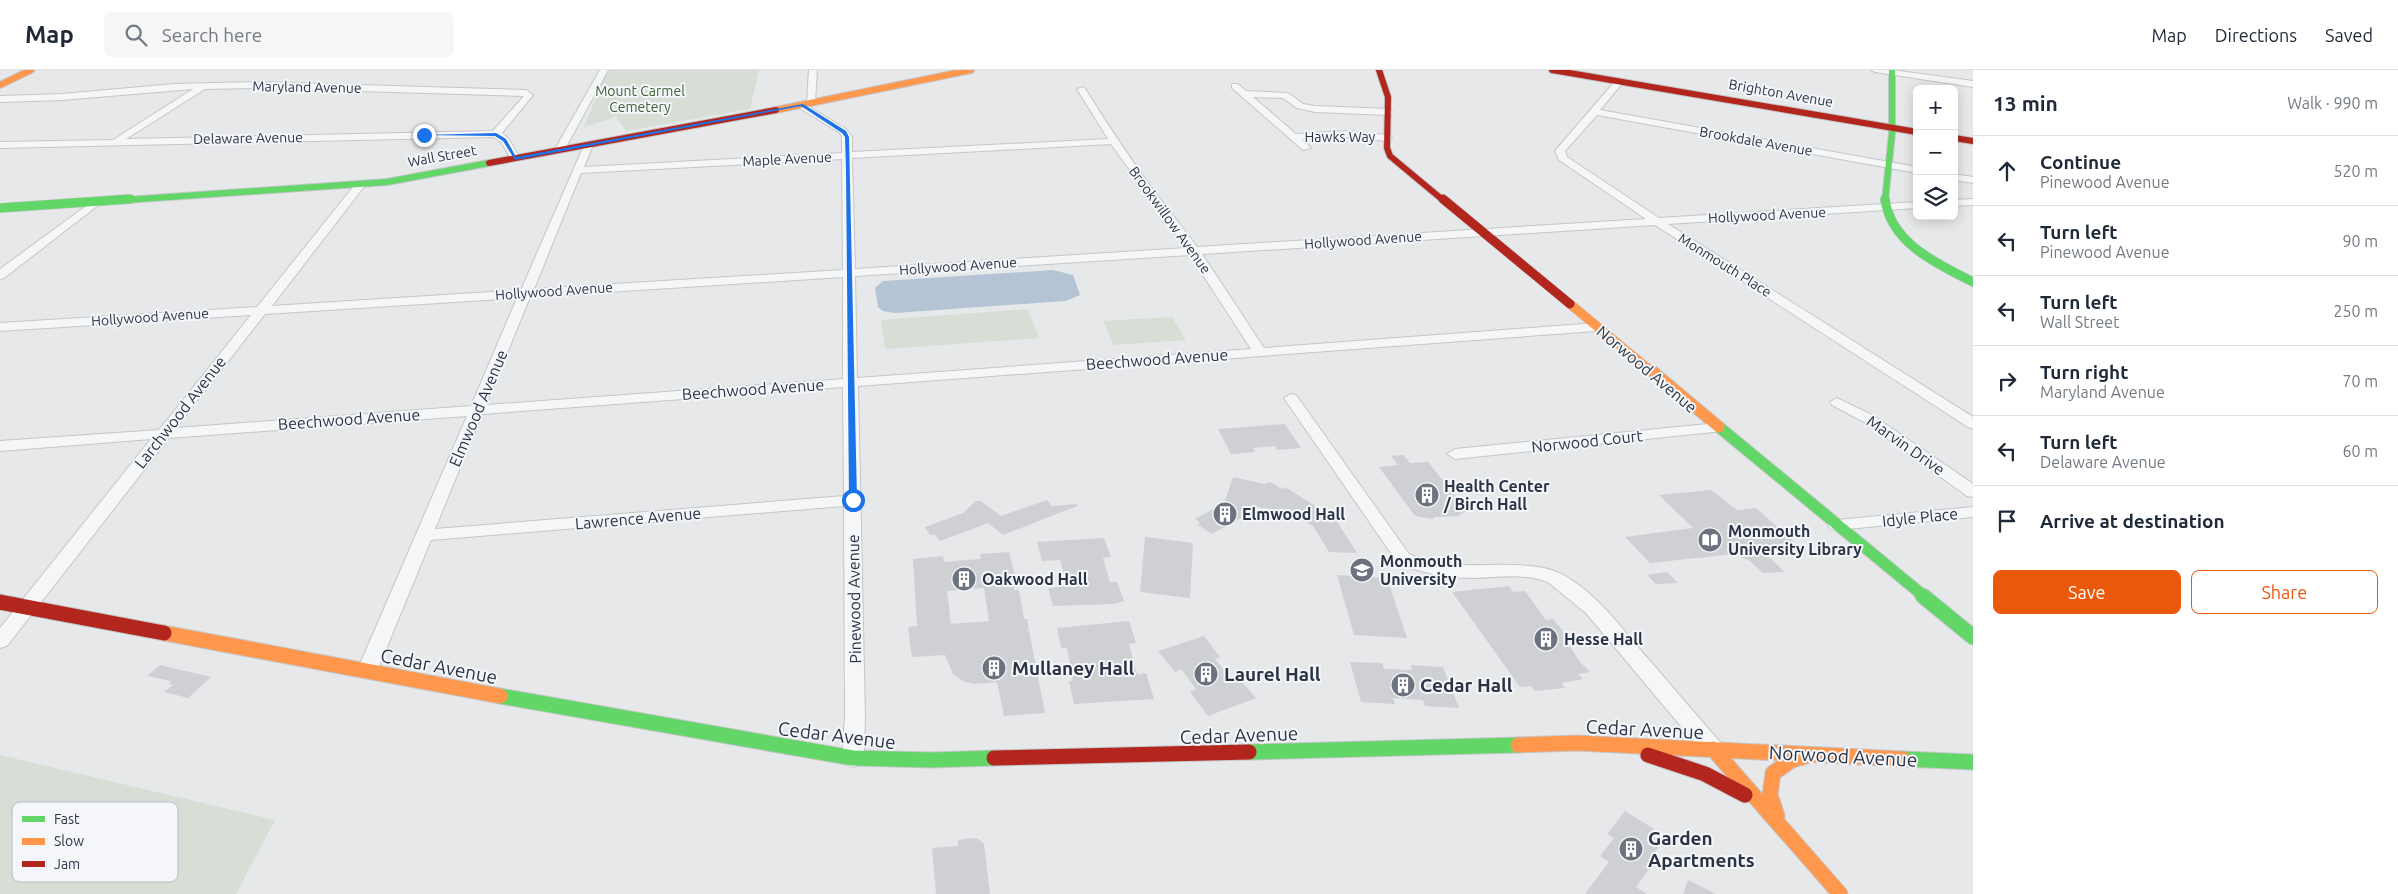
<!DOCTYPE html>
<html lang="en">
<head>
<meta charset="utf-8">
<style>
  :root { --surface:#fff; --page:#f6f6f7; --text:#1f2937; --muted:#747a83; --line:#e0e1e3; --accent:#ea580c }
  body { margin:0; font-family:Ubuntu,sans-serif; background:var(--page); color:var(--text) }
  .controls { position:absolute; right:15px; top:15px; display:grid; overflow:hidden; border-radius:8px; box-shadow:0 2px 12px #0003 }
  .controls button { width:45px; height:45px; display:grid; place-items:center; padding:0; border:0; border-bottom:1px solid var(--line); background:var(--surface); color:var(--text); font:25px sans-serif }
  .stop { position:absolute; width:15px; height:15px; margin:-11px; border:4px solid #1a73e8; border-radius:50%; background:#fff }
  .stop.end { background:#1a73e8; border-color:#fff; box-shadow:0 1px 5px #0008 }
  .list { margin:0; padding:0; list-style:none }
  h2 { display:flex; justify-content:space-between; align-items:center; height:65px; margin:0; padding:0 20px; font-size:21px }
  h2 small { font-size:16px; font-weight:400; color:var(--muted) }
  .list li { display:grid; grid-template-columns:32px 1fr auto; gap:15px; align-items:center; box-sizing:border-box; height:70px; padding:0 20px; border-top:1px solid var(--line) }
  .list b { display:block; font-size:19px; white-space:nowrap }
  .list p { margin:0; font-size:16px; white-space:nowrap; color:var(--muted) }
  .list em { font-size:16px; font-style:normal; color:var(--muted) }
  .actions { display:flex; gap:10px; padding:15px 20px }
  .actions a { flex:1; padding:11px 0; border:1px solid var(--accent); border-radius:8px; text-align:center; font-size:18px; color:var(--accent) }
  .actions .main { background:var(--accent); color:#fff }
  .icon { flex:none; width:28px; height:28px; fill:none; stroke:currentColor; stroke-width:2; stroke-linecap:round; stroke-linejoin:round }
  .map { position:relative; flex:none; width:1973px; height:824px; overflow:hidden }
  header { display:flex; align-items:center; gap:30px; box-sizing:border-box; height:70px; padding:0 25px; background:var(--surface); border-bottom:1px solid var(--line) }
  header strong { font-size:24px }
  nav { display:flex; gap:28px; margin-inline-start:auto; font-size:18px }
  .search { width:350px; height:45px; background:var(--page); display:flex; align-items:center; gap:12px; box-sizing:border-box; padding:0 18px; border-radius:8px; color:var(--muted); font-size:19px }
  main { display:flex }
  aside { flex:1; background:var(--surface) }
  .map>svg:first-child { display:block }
  .green { fill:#d6ded6 }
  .water { fill:#b4c4d5 }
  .building { fill:#ced0d3; fill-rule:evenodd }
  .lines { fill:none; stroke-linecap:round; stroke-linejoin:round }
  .street-casing { stroke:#c4c6c8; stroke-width:2 }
  .fast-far3-casing { stroke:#c4c6c8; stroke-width:8 }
  .fast-far2-casing { stroke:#c4c6c8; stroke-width:10 }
  .fast-far1-casing { stroke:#c4c6c8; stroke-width:13 }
  .fast-casing { stroke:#c4c6c8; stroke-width:17 }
  .slow-far3-casing { stroke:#c4c6c8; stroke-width:8 }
  .slow-far2-casing { stroke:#c4c6c8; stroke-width:10 }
  .slow-far1-casing { stroke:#c4c6c8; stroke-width:13 }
  .slow-casing { stroke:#c4c6c8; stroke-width:17 }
  .jam-far2-casing { stroke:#c4c6c8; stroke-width:8 }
  .jam-far1-casing { stroke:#c4c6c8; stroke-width:10 }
  .jam-casing { stroke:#c4c6c8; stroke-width:17 }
  .street { fill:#f5f6f7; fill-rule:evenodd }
  .fast-far3 { stroke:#63d668; stroke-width:6 }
  .fast-far2 { stroke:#63d668; stroke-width:9 }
  .fast-far1 { stroke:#63d668; stroke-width:11 }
  .fast { stroke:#63d668; stroke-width:15 }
  .slow-far3 { stroke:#ff974d; stroke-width:6 }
  .slow-far2 { stroke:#ff974d; stroke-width:9 }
  .slow-far1 { stroke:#ff974d; stroke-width:11 }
  .slow { stroke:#ff974d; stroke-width:15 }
  .jam-far2 { stroke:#b3261e; stroke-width:6 }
  .jam-far1 { stroke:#b3261e; stroke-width:9 }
  .jam { stroke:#b3261e; stroke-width:15 }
  .route { fill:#1a73e8 }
  .labels { text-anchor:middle; stroke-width:4; stroke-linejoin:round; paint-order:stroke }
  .far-street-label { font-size:14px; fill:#2b3445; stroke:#f4f6f9 }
  .far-park-label { font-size:14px; fill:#3f6138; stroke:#f4f6f9 }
  .street-label { font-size:16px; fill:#2b3445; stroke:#f4f6f9 }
  .poi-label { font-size:16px; font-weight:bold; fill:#2b3445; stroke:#f4f6f9; text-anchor:start }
  .near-street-label { font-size:19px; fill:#2b3445; stroke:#f4f6f9 }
  .near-poi-label { font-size:19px; font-weight:bold; fill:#2b3445; stroke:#f4f6f9; text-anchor:start }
  .key { fill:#f4f6f9; stroke:#b8bcc3; stroke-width:1 }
  .key-label { font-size:14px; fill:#2b3445 }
</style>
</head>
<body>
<header>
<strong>Map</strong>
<div class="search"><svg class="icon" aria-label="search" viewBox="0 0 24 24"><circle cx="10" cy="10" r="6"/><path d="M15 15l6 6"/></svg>Search here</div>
<nav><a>Map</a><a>Directions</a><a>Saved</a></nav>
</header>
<main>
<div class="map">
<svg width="1973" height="824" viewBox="0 0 1973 824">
  <rect width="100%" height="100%" fill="#e6e8ea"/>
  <path class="green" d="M607,0H759L750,39L626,61L616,47L584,57Z
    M1028,239L1039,268L885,279L881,250Z
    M1172,247L1186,270L1114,275L1103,251Z
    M0,685L275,750L236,824H0Z"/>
  <path class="water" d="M1053,200L1073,205L1080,225L1066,231L895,243L883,241L878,237L875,218L883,211Z"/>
  <path class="building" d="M1285,354L1301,378L1277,380L1275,376L1253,378L1255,382L1231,384L1218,359Z
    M1403,385L1410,393L1428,392L1468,442L1461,443L1459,446L1434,447L1433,449L1415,446L1379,397L1398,395L1391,386Z
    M1233,407L1264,414L1270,412L1282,419L1285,417L1331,446L1338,453L1357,483L1329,482L1313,456L1295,446L1272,448L1271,439L1252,436L1245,446L1212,464L1198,455L1200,453L1195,449L1224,433Z
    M1711,420L1737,440L1756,438L1795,472L1758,477L1785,502L1763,503L1750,491L1734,484L1650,493L1625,467L1693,458L1659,425Z
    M1047,430L1052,436L1077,434V436L1003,465L988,453L940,471L935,465H930L925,457L963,443L976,431H981L1001,446Z
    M1145,467L1193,473L1190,528L1140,522Z
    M1104,468L1111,487L1103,488L1110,512H1117L1124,531L1114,534L1053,536L1048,518L1067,516L1060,490L1042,491L1037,472Z
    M1009,482L1014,503V520H1019L1024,549H1027L1029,559L1025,561L1031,560L1029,561L1045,643L1004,646L997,612L973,614L963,611L953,604L945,585L912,587L908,557L917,556L913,489L943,486L944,492L955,491L981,489L980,484ZM984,518L989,551L951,554L947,521Z
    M1667,502L1678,513L1656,514L1647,505Z
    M1337,505L1387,508L1407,568L1354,565Z
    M1509,516L1513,522L1525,521L1546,550L1553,549L1562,560L1568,570H1566L1579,591L1590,602L1578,604L1583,609L1561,613L1565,618L1535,621L1531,616L1520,617L1452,522Z
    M1129,551L1136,573L1129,574L1137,604L1146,603L1154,629L1074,634L1069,611H1073L1067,578H1061L1057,558Z
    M1204,566L1220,587L1215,589L1230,608L1237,606L1256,628L1208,646L1190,622L1196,619L1181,599L1175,602L1158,581Z
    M1350,592L1382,593L1384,599L1412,600L1411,595L1443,597L1459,638L1425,636L1423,630L1393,628L1395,634L1361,632Z
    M160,595L211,607L188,628L164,622L173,615L169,614L171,611L147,606Z
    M1625,741L1654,759L1650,765L1662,772L1648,792L1652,795L1636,817L1647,824H1585L1609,792L1600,786L1614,768L1607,764Z
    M972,768L978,769L984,774L990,824H936L932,778L958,776V770Z
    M1688,810L1716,824H1683Z"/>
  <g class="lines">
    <defs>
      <path id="street" d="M600,0H608L564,81L556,83L554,81Z
        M809,0H817L815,32L811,35L807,32Z
        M1871,0H1892L1973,11V17L1875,2Z
        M1617,9L1624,11L1600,40L1917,97V103L1597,45L1565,81L1567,87L1659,148L1917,132V138L1668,154L1973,347V359L1968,357L1655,155L1202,184L1264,278L1596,253L1603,257L1596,261L858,316L865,648L864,688L861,694L853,697L845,694L842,688L845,648L844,436L431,470L377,601L374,606L367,608L360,606L357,601L467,346L169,368L7,576L0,578V558L151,369L0,381V371L159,360L251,245L0,261V253L257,237L357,112H365L366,114L272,236L521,220L585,73L593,75L584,97L842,83V67L840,63L798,37V33L801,32L846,59L852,67V82L1108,69L1077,19L1084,17C1105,50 1125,81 1148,113C1164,135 1181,155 1197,177L1646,149L1559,90L1555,81ZM1111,74L1186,178L855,199L852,88ZM842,89L843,200L534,219L581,103ZM1190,185L1251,279L857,308L855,206ZM843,207V309L486,335L530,227ZM517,228L471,336L176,358L265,244ZM843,317L844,426L435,459L482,344Z
        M260,12L526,20L533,25L502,63L508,68L520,88L515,91L512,90L501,72L494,67L0,78V72L113,70L193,19L62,30L0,32V26L62,24L174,14ZM260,18L524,26L493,61L126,69L205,19Z
        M1232,14H1238L1246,21L1288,23L1303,34L1315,36L1388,39L1392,42L1388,45L1315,42L1297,38L1283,28L1253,27L1296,64L1348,61L1387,65L1392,68L1387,71L1348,67L1302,69L1311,78L1303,80L1232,18Z
        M1954,104L1973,107V113L1954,110Z
        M97,128L101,129V133L4,208L0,209V199Z
        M1973,129V135L1954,136V130Z
        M1291,324L1296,325L1409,484C1452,504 1499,489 1544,498C1587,507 1623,561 1651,592C1674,619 1697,646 1721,673L1724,679L1721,685L1713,688L1705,685L1586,543L1549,513C1529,503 1498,507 1476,508C1448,508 1422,504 1397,492L1284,328Z
        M1837,328L1874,346L1973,414V427L1967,426L1864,352L1832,335L1830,332Z
        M1718,353L1726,358L1723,361L1455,389L1447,384L1455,379Z
        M1973,437V447L1837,460L1831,459L1828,455L1831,451L1837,450Z"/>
      <path id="fast-far3" d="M111,131L387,112L489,93
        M1885,131L1892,63V0"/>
      <path id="fast-far2" d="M1885,129C1891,174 1938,194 1973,212
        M0,138L130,129"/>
      <path id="fast-far1" d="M1719,357L1925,527"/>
      <path id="fast" d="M1923,526L1973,567
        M500,626L853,688L931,690L994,688
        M1249,682L1518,675
        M1903,689L1973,692"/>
      <path id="slow-far3" d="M0,15L31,0
        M776,40L971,0"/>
      <path id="slow-far2" d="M1570,234L1652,302"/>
      <path id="slow-far1" d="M1651,300L1719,357"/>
      <path id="slow" d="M164,563L500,626
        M1518,675L1577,673L1903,689
        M1713,679L1840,824
        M1777,746L1770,725L1773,703L1792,690L1806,686"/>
      <path id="jam-far2" d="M1379,0L1388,27L1387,78L1390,86L1444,131
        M1552,0L1917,62
        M1954,68L1973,71
        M489,93L776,40"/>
      <path id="jam-far1" d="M1443,129L1570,234"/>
      <path id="jam" d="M0,532L164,563
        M1648,685L1705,704L1745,725
        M994,688L1249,682"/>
    </defs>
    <use href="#street" class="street-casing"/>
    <use href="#fast-far3" class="fast-far3-casing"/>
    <use href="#fast-far2" class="fast-far2-casing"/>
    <use href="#fast-far1" class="fast-far1-casing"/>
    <use href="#fast" class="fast-casing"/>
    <use href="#slow-far3" class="slow-far3-casing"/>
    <use href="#slow-far2" class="slow-far2-casing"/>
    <use href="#slow-far1" class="slow-far1-casing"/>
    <use href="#slow" class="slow-casing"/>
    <use href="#jam-far2" class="jam-far2-casing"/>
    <use href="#jam-far1" class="jam-far1-casing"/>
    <use href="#jam" class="jam-casing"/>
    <use href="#street" class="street"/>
    <use href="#fast-far3" class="fast-far3"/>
    <use href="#fast-far2" class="fast-far2"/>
    <use href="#fast-far1" class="fast-far1"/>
    <use href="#fast" class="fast"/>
    <use href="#slow-far3" class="slow-far3"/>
    <use href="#slow-far2" class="slow-far2"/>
    <use href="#slow-far1" class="slow-far1"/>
    <use href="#slow" class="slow"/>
    <use href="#jam-far2" class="jam-far2"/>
    <use href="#jam-far1" class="jam-far1"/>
    <use href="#jam" class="jam"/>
  </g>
  <path class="route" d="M803,34L846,61L849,67L857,430L853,433L849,430L846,99L845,67L842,63L801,36L515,90L503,71L495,66L422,65L496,63L506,69L516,87Z"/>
  <defs>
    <symbol id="building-disc" viewBox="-11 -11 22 22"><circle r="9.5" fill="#6c737f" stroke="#f4f6f9"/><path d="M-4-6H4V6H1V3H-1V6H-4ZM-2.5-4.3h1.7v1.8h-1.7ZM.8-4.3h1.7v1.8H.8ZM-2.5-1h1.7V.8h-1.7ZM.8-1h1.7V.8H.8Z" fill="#fff"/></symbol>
    <symbol id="library-disc" viewBox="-11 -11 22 22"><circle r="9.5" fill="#6c737f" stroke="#f4f6f9"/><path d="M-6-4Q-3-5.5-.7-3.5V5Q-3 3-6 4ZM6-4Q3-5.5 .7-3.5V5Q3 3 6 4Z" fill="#fff"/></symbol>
    <symbol id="university-disc" viewBox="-11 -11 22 22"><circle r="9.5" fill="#6c737f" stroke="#f4f6f9"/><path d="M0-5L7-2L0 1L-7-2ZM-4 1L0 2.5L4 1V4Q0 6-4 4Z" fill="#fff"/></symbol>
  </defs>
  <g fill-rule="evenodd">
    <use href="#building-disc" x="1413" y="411" width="28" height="28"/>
    <use href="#building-disc" x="1211" y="430" width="28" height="28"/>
    <use href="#library-disc" x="1696" y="456" width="28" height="28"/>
    <use href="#university-disc" x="1348" y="486" width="28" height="28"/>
    <use href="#building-disc" x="950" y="495" width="28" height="28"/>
    <use href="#building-disc" x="1532" y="555" width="28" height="28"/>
    <use href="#building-disc" x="980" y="584" width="28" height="28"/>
    <use href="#building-disc" x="1192" y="590" width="28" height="28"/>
    <use href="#building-disc" x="1389" y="601" width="28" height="28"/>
    <use href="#building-disc" x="1617" y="765" width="28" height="28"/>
  </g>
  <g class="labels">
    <g class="far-street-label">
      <text transform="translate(307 17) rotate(1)" y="5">Maryland Avenue</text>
      <text transform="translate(1781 23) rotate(10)" y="5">Brighton Avenue</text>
      <text x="1340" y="72">Hawks Way</text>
      <text transform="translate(248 68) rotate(-1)" y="5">Delaware Avenue</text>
      <text transform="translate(1756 71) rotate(10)" y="5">Brookdale Avenue</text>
      <text transform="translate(442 86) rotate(-10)" y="5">Wall Street</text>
      <text transform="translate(787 89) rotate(-3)" y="5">Maple Avenue</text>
      <text transform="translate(1767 145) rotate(-3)" y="5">Hollywood Avenue</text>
      <text transform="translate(1170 150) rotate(54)" y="5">Brookwillow Avenue</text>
      <text transform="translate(1363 170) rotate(-4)" y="5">Hollywood Avenue</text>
      <text transform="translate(1725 195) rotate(32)" y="5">Monmouth Place</text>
      <text transform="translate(958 196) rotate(-4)" y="5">Hollywood Avenue</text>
      <text transform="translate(554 221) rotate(-4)" y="5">Hollywood Avenue</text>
      <text transform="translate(150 247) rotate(-4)" y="5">Hollywood Avenue</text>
    </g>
    <g class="far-park-label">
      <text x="640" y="26">Mount Carmel<tspan x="640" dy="16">Cemetery</tspan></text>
    </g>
    <g class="street-label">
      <text transform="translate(1157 289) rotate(-4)" y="6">Beechwood Avenue</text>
      <text transform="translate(1647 299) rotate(40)" y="6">Norwood Avenue</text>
      <text transform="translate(753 319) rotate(-4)" y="6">Beechwood Avenue</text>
      <text transform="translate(478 338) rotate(-67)" y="6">Elmwood Avenue</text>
      <text transform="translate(180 342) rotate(-52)" y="6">Larchwood Avenue</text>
      <text transform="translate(349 349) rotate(-4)" y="6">Beechwood Avenue</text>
      <text transform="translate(1587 371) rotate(-6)" y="6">Norwood Court</text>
      <text transform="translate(1906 375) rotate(35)" y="6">Marvin Drive</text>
      <text transform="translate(1920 447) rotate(-6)" y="6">Idyle Place</text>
      <text transform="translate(638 448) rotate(-5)" y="6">Lawrence Avenue</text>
      <text transform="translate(854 529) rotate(-91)" y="6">Pinewood Avenue</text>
    </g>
    <g class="poi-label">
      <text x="1444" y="422">Health Center<tspan x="1444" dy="18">/ Birch Hall</tspan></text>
      <text x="1242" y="450">Elmwood Hall</text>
      <text x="1728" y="467">Monmouth<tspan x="1728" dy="18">University Library</tspan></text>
      <text x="1380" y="497">Monmouth<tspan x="1380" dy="18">University</tspan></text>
      <text x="982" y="515">Oakwood Hall</text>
      <text x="1564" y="575">Hesse Hall</text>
    </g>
    <g class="near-street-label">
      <text transform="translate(439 596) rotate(11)" y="7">Cedar Avenue</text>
      <text transform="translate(1645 659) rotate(3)" y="7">Cedar Avenue</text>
      <text transform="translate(837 665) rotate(7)" y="7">Cedar Avenue</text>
      <text transform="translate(1239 665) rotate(-2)" y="7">Cedar Avenue</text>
      <text transform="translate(1843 686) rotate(3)" y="7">Norwood Avenue</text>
    </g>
    <g class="near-poi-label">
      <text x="1012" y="605">Mullaney Hall</text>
      <text x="1224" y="611">Laurel Hall</text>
      <text x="1420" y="622">Cedar Hall</text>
      <text x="1648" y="775">Garden<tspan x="1648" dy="22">Apartments</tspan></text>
    </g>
  </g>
  <rect x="12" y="732" width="166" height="80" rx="8" class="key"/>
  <rect x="22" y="746" width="23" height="6" fill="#63d668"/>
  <rect x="22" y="768" width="23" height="7" fill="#ff974d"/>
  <rect x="22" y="791" width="23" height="6" fill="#b3261e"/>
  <g class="key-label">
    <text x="54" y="754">Fast</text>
    <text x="54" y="776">Slow</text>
    <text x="54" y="799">Jam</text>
  </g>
</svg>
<div class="controls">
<button>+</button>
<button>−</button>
<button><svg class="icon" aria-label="layers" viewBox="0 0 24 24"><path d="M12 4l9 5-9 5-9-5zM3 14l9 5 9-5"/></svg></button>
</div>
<div class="stop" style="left:853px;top:430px"></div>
<div class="stop end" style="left:424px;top:65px"></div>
</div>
<aside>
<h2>13 min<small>Walk · 990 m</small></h2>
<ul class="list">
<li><svg class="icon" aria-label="ahead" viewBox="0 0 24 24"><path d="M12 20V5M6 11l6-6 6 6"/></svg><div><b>Continue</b><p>Pinewood Avenue</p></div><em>520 m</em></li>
<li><svg class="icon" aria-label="left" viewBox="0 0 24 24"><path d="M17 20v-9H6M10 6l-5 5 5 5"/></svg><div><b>Turn left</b><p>Pinewood Avenue</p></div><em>90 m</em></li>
<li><svg class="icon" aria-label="left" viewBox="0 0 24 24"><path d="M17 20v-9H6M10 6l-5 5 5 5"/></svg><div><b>Turn left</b><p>Wall Street</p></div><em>250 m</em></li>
<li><svg class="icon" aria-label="right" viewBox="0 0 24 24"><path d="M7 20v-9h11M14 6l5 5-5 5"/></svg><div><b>Turn right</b><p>Maryland Avenue</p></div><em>70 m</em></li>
<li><svg class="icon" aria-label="left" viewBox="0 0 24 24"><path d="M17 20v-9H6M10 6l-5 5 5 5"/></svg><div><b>Turn left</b><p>Delaware Avenue</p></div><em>60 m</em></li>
<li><svg class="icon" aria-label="arrive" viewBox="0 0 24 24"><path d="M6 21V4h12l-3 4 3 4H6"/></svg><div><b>Arrive at destination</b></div></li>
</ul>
<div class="actions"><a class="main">Save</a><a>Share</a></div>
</aside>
</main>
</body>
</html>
